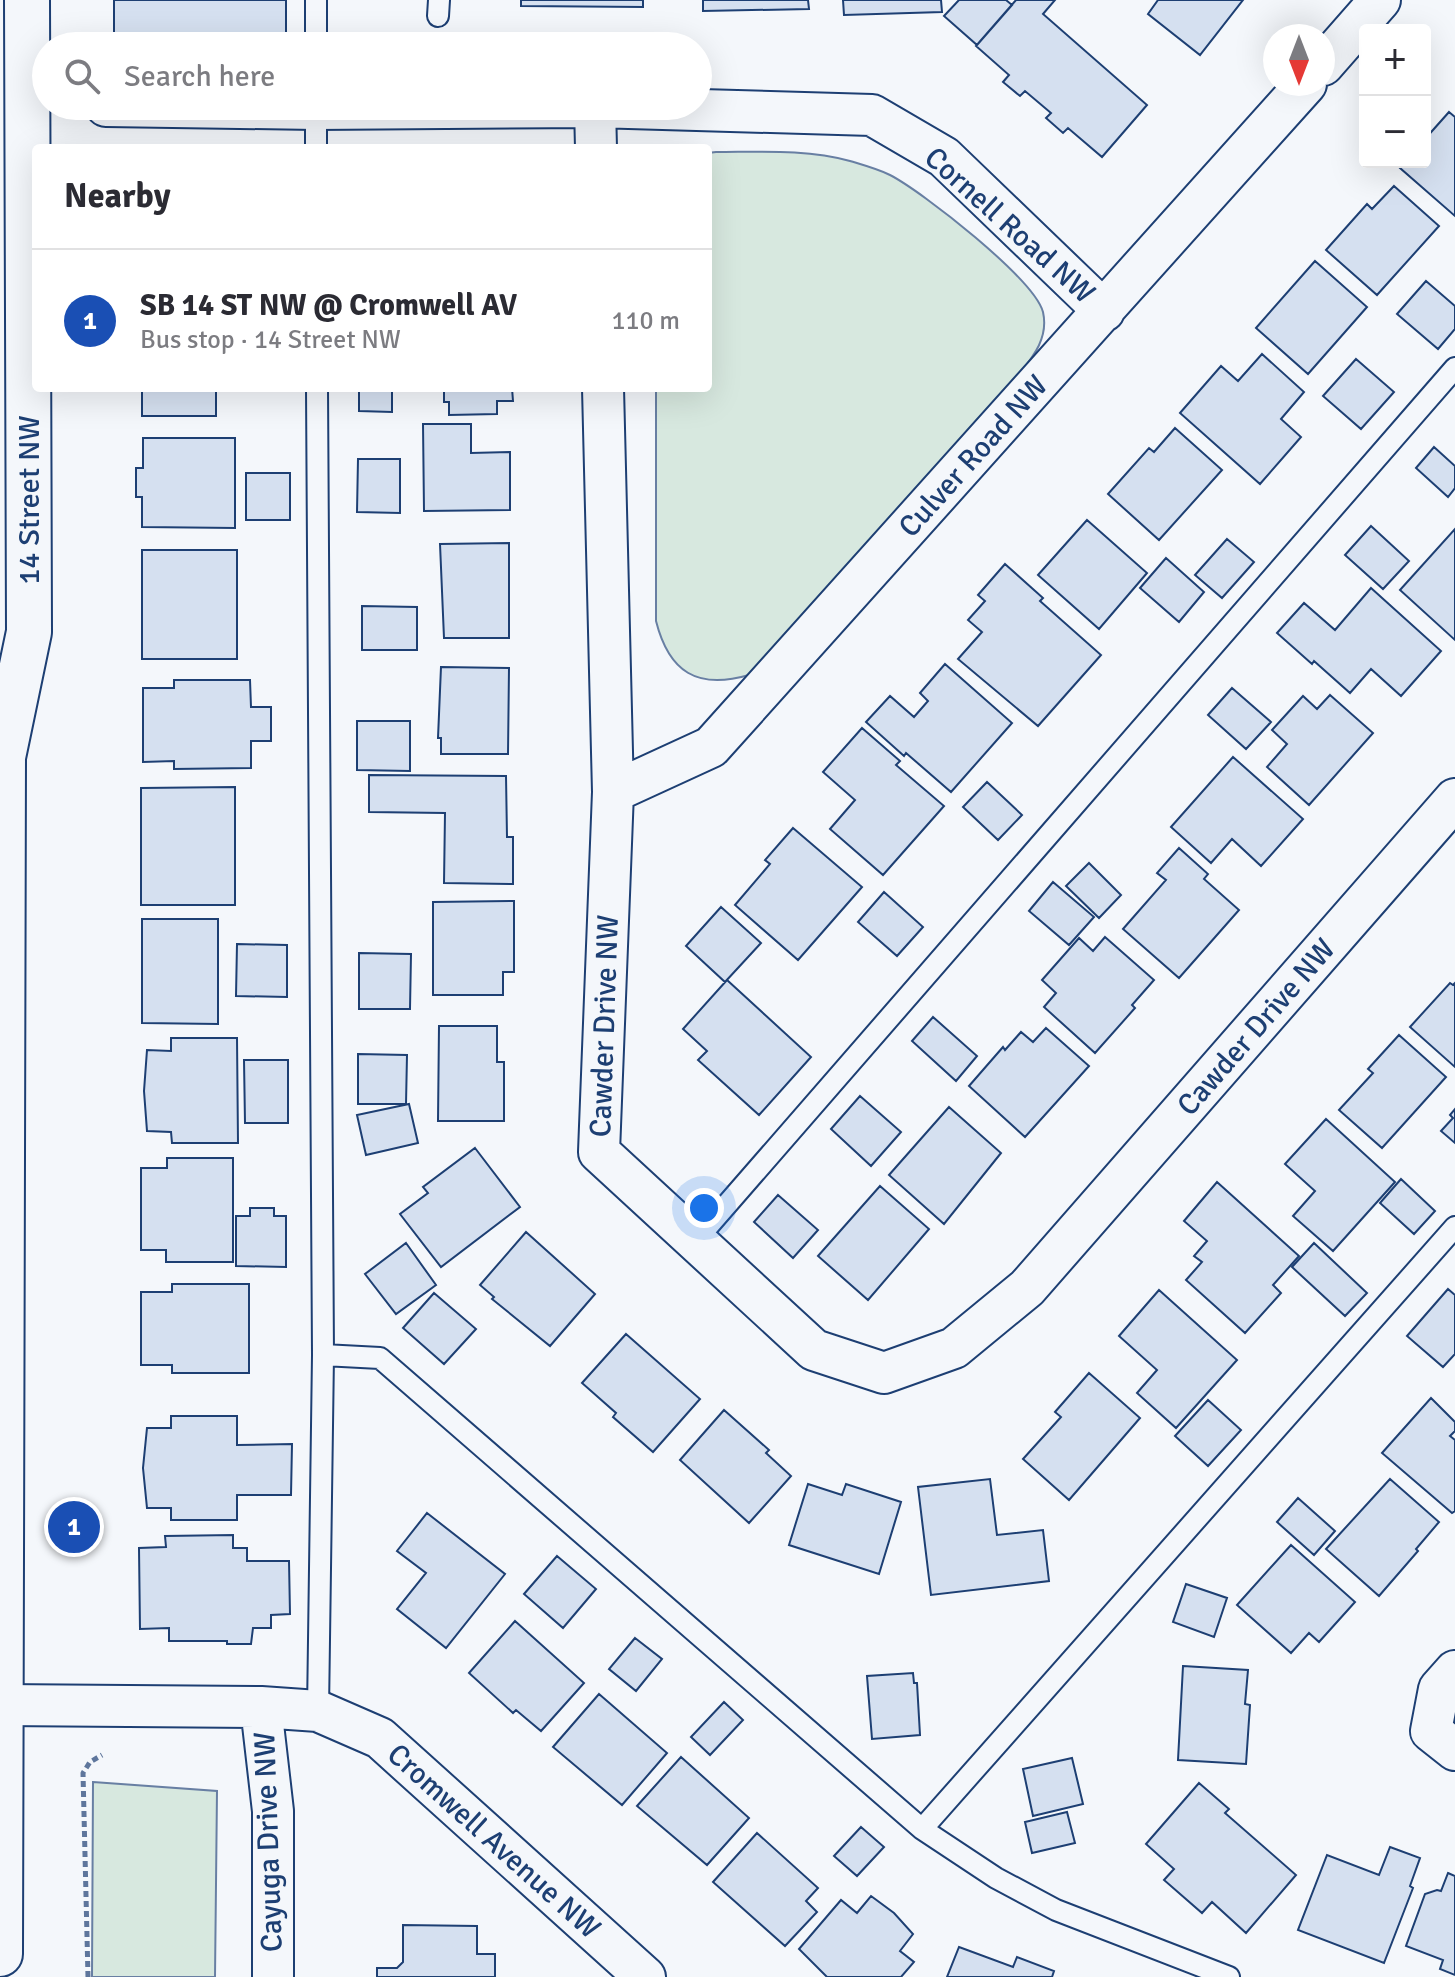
<!DOCTYPE html>
<html lang="en">
<head>
<meta charset="utf-8">
<style>
  :root { --surface:#fff; --page:#f7f7f7; --text:#2b2b33; --muted:#7c7c81; --line:#e1e1e2; --accent:#2563eb }
  body { margin:0; font-family:Signika,sans-serif; background:var(--page); color:var(--text) }
  .controls { position:absolute; right:24px; top:24px; display:grid; overflow:hidden; border-radius:8px; box-shadow:0 8px 32px #0002 }
  .controls button { width:72px; height:72px; display:grid; place-items:center; padding:0; border:0; border-bottom:2px solid var(--line); background:var(--surface); color:var(--text); font:40px sans-serif }
  .compass { position:absolute; left:1263px; top:24px; width:72px; height:72px; border-radius:50%; background:var(--surface); box-shadow:0 8px 32px #0002; rotate:180deg }
  .you { position:absolute; left:704px; top:1208px; width:28px; height:28px; margin:-20px; border:6px solid #fff; border-radius:50%; background:#1a73e8; box-shadow:0 0 0 12px #1a73e833 }
  .badge { display:grid; place-items:center; width:52px; height:52px; border-radius:50%; background:var(--accent); color:#fff; font-size:26px; font-weight:700 }
  .pin { position:absolute; translate:-50% -50%; border:4px solid #fff; box-shadow:0 2px 8px #0006 }
  .list { margin:0; padding:0; list-style:none }
  h2 { display:flex; justify-content:space-between; align-items:center; height:104px; margin:0; padding:0 32px; font-size:34px }
  h2 small { font-size:26px; font-weight:400; color:var(--muted) }
  .list li { display:grid; grid-template-columns:52px 1fr auto; gap:24px; align-items:center; box-sizing:border-box; height:144px; padding:0 32px; border-top:2px solid var(--line) }
  .list b { display:block; font-size:30px; white-space:nowrap }
  .list p { margin:0; font-size:26px; white-space:nowrap; color:var(--muted) }
  .list em { font-size:26px; font-style:normal; color:var(--muted) }
  .icon { flex:none; width:44px; height:44px; fill:none; stroke:currentColor; stroke-width:2; stroke-linecap:round; stroke-linejoin:round }
  .map { position:relative; flex:none; width:1455px; height:1977px; overflow:hidden }
  .search { position:absolute; background:var(--surface); box-shadow:0 8px 32px #0002; left:32px; top:32px; width:680px; height:88px; display:flex; align-items:center; gap:20px; box-sizing:border-box; padding:0 28px; border-radius:44px; color:var(--muted); font-size:30px }
  .panel { position:absolute; background:var(--surface); box-shadow:0 8px 32px #0002; left:32px; top:144px; width:680px; height:248px; border-radius:8px }
  .map>svg:first-child { display:block }
  .green { fill:#d7e8df; stroke:#687fa3; stroke-width:2 }
  .building { fill:#d5e0f0; stroke:#1d3f73; stroke-width:2 }
  .lines { fill:none; stroke-linecap:round; stroke-linejoin:round }
  .lane-casing { stroke:#1d3f73; stroke-width:24 }
  .street-casing { stroke:#1d3f73; stroke-width:44 }
  .secondary-casing { stroke:#1d3f73; stroke-width:48 }
  .path { stroke:#5e769c; stroke-width:5; stroke-dasharray:6 4; stroke-linecap:butt }
  .lane { stroke:#f4f7fb; stroke-width:20 }
  .street { stroke:#f4f7fb; stroke-width:40 }
  .secondary { stroke:#f4f7fb; stroke-width:44 }
  .labels { text-anchor:middle; stroke-width:6; stroke-linejoin:round; paint-order:stroke }
  .street-label { font-size:30px; fill:#1d3f73; stroke:#f4f7fb }
</style>
</head>
<body>
<div class="map">
<svg width="1455" height="1977" viewBox="0 0 1455 1977">
  <rect width="100%" height="100%" fill="#f4f7fb"/>
  <path class="green" d="M716,152C760,152 807,149 850,161C863,165 878,169 890,175C923,192 1034,279 1043,312C1049,339 1032,358 1017,377L749,675C697,690 669,672 656,621V388H708V153Z
    M93,1782L217,1791L215,1977H92Z"/>
  <path class="building" d="M114,0H286V35L114,34Z
    M521,0H643V7L521,6Z
    M703,0H808L809,9L703,11Z
    M843,0H941L942,12L844,15Z
    M959,0H1006L1012,5L977,45L944,16Z
    M1016,0H1055L1043,14L1147,105L1102,157L1068,128L1063,133L1046,118L1051,113L1025,91L1020,96L1003,82L1009,75L976,46Z
    M1158,0H1243L1200,55L1148,14Z
    M1449,112L1455,117V216L1400,168L1404,162H1425V139Z
    M1394,186L1439,226L1377,295L1326,250L1367,204L1372,209Z
    M1315,261L1367,307L1308,374L1256,328Z
    M1426,281L1455,306V329L1438,349L1397,314Z
    M1262,354L1304,392L1281,419L1301,437L1260,484L1180,413L1221,366L1238,381Z
    M1356,359L1394,392L1361,429L1323,396Z
    M142,388H216V416H142Z
    M359,388H392V412L359,411Z
    M444,388H512L513,401H497V414L449,415V402H444Z
    M423,424H471V453L510,452V510L424,511Z
    M1175,428L1222,470L1159,540L1108,494L1149,448L1154,452Z
    M143,438H235V528L142,527V497H136V468H143Z
    M1434,447L1455,466V488L1448,497L1416,468Z
    M358,459H400V513L357,512Z
    M246,473H290V520H246Z
    M1087,520L1147,573L1099,629L1038,575Z
    M1371,526L1409,561L1383,589L1345,555Z
    M1455,529V640L1400,590Z
    M1227,539L1254,562L1222,598L1195,575Z
    M509,543V638H444L440,544Z
    M142,550H237V659H142Z
    M1166,558L1204,592L1179,622L1140,588Z
    M1005,564L1043,598L1040,601L1101,655L1038,726L958,659L982,632L968,620L985,601L978,595Z
    M1371,588L1441,651L1401,696L1371,669L1350,693L1314,661L1312,664L1277,633L1304,603L1335,630Z
    M362,606L417,607V650H362Z
    M945,664L1012,723L951,792L906,753L904,756L866,722L890,696L914,717L928,701L920,693Z
    M441,667L509,668L508,754H441V738H438Z
    M174,680H250L251,707H271V741H251V768L174,769V761L143,762V688H174Z
    M1232,688L1271,722L1246,749L1208,715Z
    M1330,695L1373,733L1309,805L1267,767L1287,744L1272,730L1303,696L1317,709Z
    M357,721H410V771L357,770Z
    M862,728L900,761L896,765L944,806L883,875L830,829L855,800L823,772Z
    M1233,757L1303,819L1261,866L1232,839L1211,863L1171,827Z
    M369,775L506,776L507,837H513V884L444,883L445,813L369,812Z
    M987,782L1022,815L998,840L963,807Z
    M235,787V905H141V788Z
    M793,828L862,887L798,960L735,905L770,864L765,860Z
    M1179,848L1208,874L1204,879L1239,910L1179,978L1123,929L1166,880L1157,873Z
    M1089,863L1121,895L1099,918L1066,886Z
    M1053,882L1094,917L1069,945L1029,911Z
    M884,892L923,927L897,956L858,922Z
    M514,901V972H503V995H433V902Z
    M721,907L761,943L725,982L686,946Z
    M142,919H218V1024L142,1023Z
    M1105,937L1154,980L1132,1005L1135,1008L1095,1053L1044,1007L1056,993L1042,980L1079,938L1093,951Z
    M237,944L287,945V997L236,996Z
    M359,953L411,954L410,1009H359Z
    M727,980L811,1057L759,1115L698,1060L707,1051L683,1029Z
    M1450,983L1453,985L1455,983V1067L1410,1027Z
    M933,1017L977,1056L956,1081L912,1041Z
    M439,1026H497V1062H504V1121H438Z
    M1046,1028L1089,1066L1025,1137L969,1086L1003,1047L1005,1050L1021,1032L1033,1042Z
    M1399,1035L1446,1077L1382,1148L1339,1110L1373,1073L1368,1069Z
    M171,1038H237L238,1143H172L171,1132L147,1131L144,1091L147,1050L171,1051Z
    M358,1054L407,1055L406,1104H358Z
    M244,1060H288V1123H245Z
    M860,1096L901,1132L871,1166L831,1129Z
    M409,1104L418,1143L366,1155L357,1115Z
    M949,1107L1001,1153L944,1224L889,1175Z
    M1455,1109V1143L1441,1131L1453,1118L1450,1115Z
    M1326,1119L1395,1182L1333,1251L1293,1216L1315,1191L1285,1164Z
    M475,1148L520,1207L441,1267L400,1214L428,1193L423,1187Z
    M167,1158H233V1262H166V1250H141V1168H167Z
    M1401,1179L1435,1211L1414,1234L1380,1203Z
    M1217,1182L1299,1256L1273,1285L1281,1293L1245,1333L1186,1280L1202,1262L1194,1256L1207,1241L1184,1221Z
    M880,1186L929,1229L868,1300L818,1256Z
    M778,1195L818,1230L793,1258L754,1222Z
    M250,1208H274V1216H286V1267L236,1266V1216H250Z
    M526,1232L595,1294L550,1346L492,1299L494,1297L480,1285Z
    M406,1243L436,1285L396,1314L365,1274Z
    M1314,1243L1367,1293L1345,1316L1292,1267Z
    M172,1284H249V1373H172V1365H141V1292H172Z
    M1448,1289L1455,1295V1354L1443,1367L1407,1336Z
    M1159,1290L1237,1360L1176,1428L1137,1393L1157,1370L1119,1336Z
    M434,1293L476,1329L444,1364L403,1328Z
    M626,1334L700,1399L653,1452L613,1417L616,1413L582,1383Z
    M1089,1373L1140,1418L1069,1500L1023,1459L1061,1417L1055,1412Z
    M1431,1398L1455,1422V1431L1450,1436L1455,1440V1511L1452,1513L1382,1453Z
    M1208,1400L1241,1430L1208,1466L1175,1436Z
    M724,1410L769,1450L766,1453L791,1476L749,1523L680,1460Z
    M171,1416H237V1445L292,1444L291,1495H237V1520H171V1508H147L143,1468L147,1428H171Z
    M990,1479L997,1535L1043,1530L1049,1581L931,1595L918,1487Z
    M1390,1479L1439,1522L1416,1549L1418,1551L1379,1596L1326,1549Z
    M808,1484L842,1495L846,1484L901,1502L879,1574L789,1545Z
    M1298,1498L1335,1531L1314,1555L1277,1522Z
    M427,1513L505,1574L446,1648L397,1609L426,1573L397,1551Z
    M233,1535V1548H247V1561H289L290,1614L271,1615V1628H253L251,1644H227V1641H169V1628L140,1629L139,1548L166,1547L165,1536Z
    M1291,1545L1355,1602L1319,1642L1309,1633L1291,1653L1237,1605Z
    M557,1556L596,1589L563,1628L524,1594Z
    M1186,1584L1227,1598L1214,1637L1173,1622Z
    M515,1621L584,1683L541,1731L516,1710L513,1713L469,1673Z
    M635,1638L662,1659L636,1691L609,1669Z
    M1183,1666L1248,1670L1245,1704L1250,1705L1246,1764L1178,1760Z
    M913,1673L914,1683H917L920,1735L872,1739L867,1676Z
    M599,1694L667,1753L622,1805L553,1747Z
    M724,1702L743,1720L710,1755L691,1737Z
    M681,1757L749,1818L707,1865L637,1806Z
    M1072,1758L1083,1804L1033,1816L1023,1769Z
    M1199,1783L1229,1809L1225,1813L1296,1875L1246,1933L1212,1902L1202,1913L1164,1880L1174,1869L1146,1844Z
    M1067,1812L1075,1843L1032,1853L1025,1822Z
    M861,1827L884,1847L857,1876L834,1856Z
    M757,1833L818,1888L806,1901L817,1912L785,1946L713,1882Z
    M1390,1847L1420,1858L1410,1886L1413,1888L1384,1963L1298,1930L1327,1855L1379,1875Z
    M1448,1873L1455,1876V1975L1440,1969L1443,1960L1406,1946L1425,1894L1437,1890L1441,1891Z
    M871,1896L894,1913L913,1934L900,1951L914,1962L901,1977H827L799,1949L841,1900L857,1913Z
    M403,1925L477,1926V1954H495V1977H377V1968H397L403,1962Z
    M959,1947L1013,1967L1017,1957L1054,1971L1052,1977H947Z"/>
  <g class="lines">
    <defs>
      <path id="lane" d="M438,16L439,0
        M316,46V0
        M316,106V148
        M317,388L323,1355L318,1711
        M696,1240L1455,368
        M323,1355L380,1358L922,1829L996,1878L1056,1910L1229,1977
        M922,1829L1455,1227"/>
      <path id="street" d="M1323,65L1380,0
        M106,106L316,109L595,107L872,115L944,157L1104,311
        M595,107L596,148
        M603,388L613,792L599,1152L814,1350L884,1373L954,1348L1027,1288L1455,799
        M613,792L711,747L1306,84
        M1455,1671L1439,1689L1431,1731L1455,1750
        M1,1705L261,1707L318,1711L380,1738L645,1977
        M261,1707L273,1811V1977"/>
      <path id="secondary" d="M0,1954L3,757L29,632L27,0"/>
    </defs>
    <use href="#lane" class="lane-casing"/>
    <use href="#street" class="street-casing"/>
    <use href="#secondary" class="secondary-casing"/>
    <path class="path" d="M88,1977L83,1773L90,1762L102,1755"/>
    <use href="#lane" class="lane"/>
    <use href="#street" class="street"/>
    <use href="#secondary" class="secondary"/>
  </g>
  <g class="labels">
    <g class="street-label">
      <text transform="translate(1010 225) rotate(42)" y="10">Cornell Road NW</text>
      <text transform="translate(973 456) rotate(-48)" y="10">Culver Road NW</text>
      <text transform="translate(29 500) rotate(-90)" y="10">14 Street NW</text>
      <text transform="translate(604 1026) rotate(-88)" y="10">Cawder Drive NW</text>
      <text transform="translate(1256 1027) rotate(-49)" y="10">Cawder Drive NW</text>
      <text transform="translate(494 1841) rotate(42)" y="10">Cromwell Avenue NW</text>
      <text transform="translate(268 1842) rotate(-92)" y="10">Cayuga Drive NW</text>
    </g>
  </g>
</svg>
<div class="controls">
<button>+</button>
<button>−</button>
</div>
<svg class="compass" viewBox="-18 -18 36 36"><path d="M0-13l5 13h-10z" fill="#e53935"/><path d="M0 13l5-13h-10z" fill="#7c7c81"/></svg>
<div class="you"></div>
<div class="pin badge" style="left:74px;top:1527px;background:#1a4fb4">1</div>
<div class="search"><svg class="icon" aria-label="search" viewBox="0 0 24 24"><circle cx="10" cy="10" r="6"/><path d="M15 15l6 6"/></svg>Search here</div>
<section class="panel">
<h2>Nearby<small></small></h2>
<ul class="list">
<li><span class="badge" style="background:#1a4fb4">1</span><div><b>SB 14 ST NW @ Cromwell AV</b><p>Bus stop · 14 Street NW</p></div><em>110 m</em></li>
</ul>
</section>
</div>
</body>
</html>
